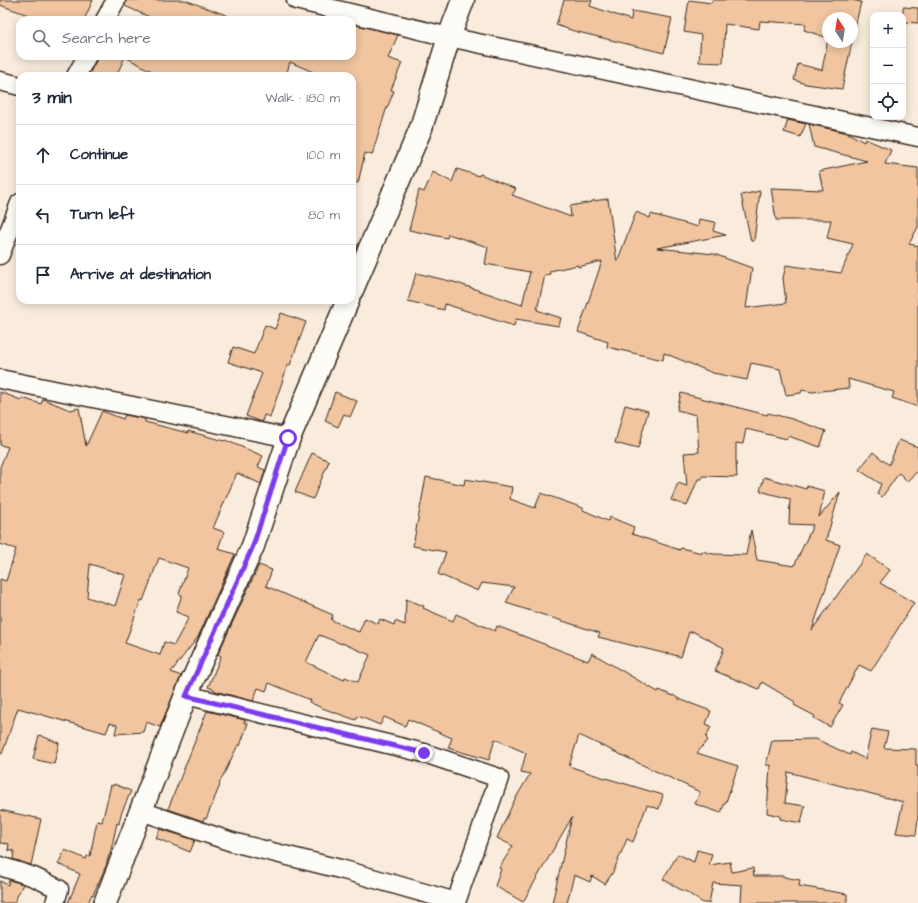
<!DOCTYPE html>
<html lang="en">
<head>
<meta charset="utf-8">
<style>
  :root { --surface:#fff; --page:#f6f6f7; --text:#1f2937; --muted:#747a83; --line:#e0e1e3 }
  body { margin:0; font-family:"Architects Daughter",sans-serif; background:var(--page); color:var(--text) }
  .controls { position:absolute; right:12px; top:12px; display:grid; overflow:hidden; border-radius:8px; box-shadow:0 2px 10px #0003 }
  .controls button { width:36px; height:36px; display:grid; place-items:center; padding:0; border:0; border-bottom:1px solid var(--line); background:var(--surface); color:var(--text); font:20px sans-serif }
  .compass { position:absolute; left:822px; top:12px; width:36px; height:36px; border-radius:50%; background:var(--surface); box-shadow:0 2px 10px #0003; rotate:348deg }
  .stop { position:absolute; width:12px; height:12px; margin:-9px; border:3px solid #7c3aed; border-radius:50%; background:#fff }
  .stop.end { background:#7c3aed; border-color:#fff; box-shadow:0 1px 4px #0008 }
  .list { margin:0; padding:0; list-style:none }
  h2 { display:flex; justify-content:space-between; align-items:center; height:52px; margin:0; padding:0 16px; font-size:17px }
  h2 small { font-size:13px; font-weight:400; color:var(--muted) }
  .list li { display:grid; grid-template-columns:26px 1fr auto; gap:12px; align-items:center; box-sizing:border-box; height:60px; padding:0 16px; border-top:1px solid var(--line) }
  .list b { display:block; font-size:15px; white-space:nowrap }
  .list em { font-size:13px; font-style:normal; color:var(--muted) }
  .icon { flex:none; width:22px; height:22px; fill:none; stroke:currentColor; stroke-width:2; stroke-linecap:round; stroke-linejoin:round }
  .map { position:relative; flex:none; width:918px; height:903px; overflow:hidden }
  .search { position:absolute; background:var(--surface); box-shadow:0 2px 10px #0003; left:16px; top:16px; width:340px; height:44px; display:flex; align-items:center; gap:10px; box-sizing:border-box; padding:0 14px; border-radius:12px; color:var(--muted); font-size:15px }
  .panel { position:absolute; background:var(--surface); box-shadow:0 2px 10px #0003; left:16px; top:72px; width:340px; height:232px; border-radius:12px }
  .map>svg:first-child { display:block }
  .building { fill:#f0c5a0; stroke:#3b2a1e; fill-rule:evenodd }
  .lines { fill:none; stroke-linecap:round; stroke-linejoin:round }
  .minor-casing { stroke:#3b2a1e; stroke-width:21 }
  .tertiary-casing { stroke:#3b2a1e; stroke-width:25 }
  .minor { stroke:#fdfcf7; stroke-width:18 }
  .tertiary { stroke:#fdfcf7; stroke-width:22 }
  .route { stroke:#7c3aed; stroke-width:5 }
</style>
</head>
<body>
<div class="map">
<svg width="918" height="903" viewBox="0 0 918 903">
  <rect width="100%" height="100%" fill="#f9ecdd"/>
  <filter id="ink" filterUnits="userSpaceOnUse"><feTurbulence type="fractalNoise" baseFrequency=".025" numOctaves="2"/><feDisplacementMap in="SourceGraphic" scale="8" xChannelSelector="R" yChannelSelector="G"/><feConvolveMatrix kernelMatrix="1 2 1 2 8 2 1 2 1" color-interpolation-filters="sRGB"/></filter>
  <g filter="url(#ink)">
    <path class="building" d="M0,0H93L84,20H42L0,5Z
      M126,0H185L234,18V20H156L125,6Z
      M564,0H592L590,6L631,20L632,11L672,18L664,53L574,31L556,25Z
      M689,0L711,3L712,0H851L861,2L852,40V18H828V38L804,30L806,24L760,21L759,29L725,24L723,63L699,62L701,35L684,32Z
      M903,7L918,8V23L903,22Z
      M352,24L398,35L388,58L402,63L391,90L394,91L385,113L372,155L365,153L358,183L352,182V76H322L290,62L286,76H161L125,57L116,76H88L96,61L97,56H352Z
      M828,39V42H852L842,89L806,84L794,80L798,64L822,70Z
      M788,120L806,124L800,137L784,132Z
      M809,124L848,133L864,142L865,139L891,150L885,164L918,168V227L909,244L918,246V407L892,398L894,392L848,379L849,388L812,392L802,390L801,393L786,395L780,369L751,363L747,380L713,373L664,353L663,360L607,347L608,342L578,332L602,261L578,267V265L550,271V274L545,275L537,310L561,318L559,326L516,319L514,326L445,304L444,310L408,301L416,273L454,282L522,305L530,272L485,264L488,247L448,234L447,238L409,230L419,190L424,192L433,172L452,182L457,169L479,176L480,174L516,189L512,195L571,217L570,206L592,202V201L608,199L617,262L636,212L650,218L651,214L698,227L699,219L715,222L713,231L726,235L657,248L714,254L752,268L746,308L786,303L783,278L786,265L841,273L853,244L827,238L831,220H776L771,188L823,190L819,171L867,161L814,147Z
      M760,191L754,241H751L741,195Z
      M281,313L306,322L290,365H288L270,417L264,415L262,422L246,416L262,373L228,362L233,347L254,354L265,325L275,329Z
      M0,392L21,400L22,398L41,404L43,399L70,410L79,408L86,446L102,411L123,419L125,415L145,419V422L188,433V431L224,441L225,440L263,456L258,467L265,470L261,484L237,473L213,528L224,532L218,549L235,554L198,637L171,672L181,676L160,727L146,722L143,732L115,734L117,725L110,723L106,733L18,708L2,754L0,753V579L6,581L16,549L0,544V467L8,447L0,445ZM159,558L188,568L179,594L182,595L176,612L189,617L174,645L164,642L160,655L125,643L141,600L143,601ZM90,564L125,575L115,606L87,597Z
      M335,392L357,401L350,417L344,414L338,427L325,421Z
      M681,393L767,415L768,413L792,419L826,431L820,447L788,436L787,439L746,429L743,444L736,443V461L737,477L702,476V479H698L687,506L671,500L678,483L687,486L684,453L699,452L696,415L677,410Z
      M625,405L648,411L638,449L615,443Z
      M899,440L918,447V471L907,481L899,473L882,497L877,494L881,484L859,470L873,452L889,465Z
      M312,453L329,461L313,499L295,492Z
      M426,477L464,485L465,479L512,487L510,499L535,508L541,493L583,508V510L608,521L610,517L634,527L632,534L680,550L681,548L702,553V551L713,554L746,555L751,530L757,560L794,566L813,525L789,524L790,499L760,491L764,477L806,489L807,486L825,491L819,517L840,492L826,540L840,545L812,630L867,554L890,570L880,583L914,603L871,671L859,665L839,703L843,705L830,727L814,718L815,716L794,705L795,702L762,682L759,689L715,671L724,648L692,631L691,633L689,632L681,657L667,653V654L598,637L600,633L506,603L514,587L482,583L478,591L438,574L446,552L413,546Z
      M259,565L272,570L266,586L333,615L331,620L359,632L365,618L378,624L380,619L394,625L395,621L405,625L406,599L424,606L423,608L453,621L456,614L495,631L497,626L588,661L592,653L658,692L659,690L673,696V695L679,699L711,711L706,724L711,726L706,738L708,740L697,753L738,766L726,802H725L721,813L695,804L700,792L579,735L569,766L592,774L663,795L659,809L647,805L633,842L627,839L613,872L605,884L592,876L590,882L574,875L567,903H552L572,817L523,902L495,886L501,869L499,868L513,846L497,838L514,801L530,774L521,772L526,753L495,739L489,760L448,748L452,738L408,719L405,726L384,717L380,725L358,716L356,720L322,708L309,702L310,700L269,683L266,691L258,688L253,701L215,691V690L208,687L221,656L218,654ZM319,635L342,644V643L370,655L358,682L345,677L344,680L306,662Z
      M207,711L245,720L244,723H248L240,746L238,745L219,784L220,785L206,819L204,818L203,821L168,809Z
      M872,729L888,732L884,748L916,749V765H918V818L916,835L896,833L903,802L788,772L785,803L805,806L801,823L780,819V816L767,813L770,765H766L772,740L816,739L850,755L851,752L865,759Z
      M39,735L59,743L54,764L33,759Z
      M114,784L131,791L121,814L119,824L117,823L110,855H109L106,866L93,895L92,894L88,903H68L80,874L58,864L65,850L86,859L87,856H90L97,821L102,822L111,785L113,786Z
      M0,810L41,819L31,865L13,859L14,851L8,850L9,844L0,843Z
      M160,829L195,840L190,852L156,838Z
      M697,850L712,854L709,865L730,862L732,872L753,868L754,876H784V877L800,880L799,886L847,894V903H741L742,885L713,883L709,903H703L685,891L681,890L663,879L678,854L694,862Z
      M9,880L23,884L14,903H0V881L8,885Z"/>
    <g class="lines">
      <defs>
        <path id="minor" d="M296,0L449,37L918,137
          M105,20L116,0
          M76,76L87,56
          M0,81L20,86
          M0,255L20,203
          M0,379L289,438
          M141,811L232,842L344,870L456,902L499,778L424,753L186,695
          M0,866L34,877L59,889L55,903"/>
        <path id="tertiary" d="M352,290L421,128L449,37L463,0
          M105,903L186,695L253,546L289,438L348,300"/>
      </defs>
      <use href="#minor" class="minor-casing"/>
      <use href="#tertiary" class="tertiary-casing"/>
      <use href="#minor" class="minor"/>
      <use href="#tertiary" class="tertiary"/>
    </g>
  </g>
  <g class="lines" filter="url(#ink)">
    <path class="route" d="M288,438L253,546L186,696L424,753"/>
  </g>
</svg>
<div class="controls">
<button>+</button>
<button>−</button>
<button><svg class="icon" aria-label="locate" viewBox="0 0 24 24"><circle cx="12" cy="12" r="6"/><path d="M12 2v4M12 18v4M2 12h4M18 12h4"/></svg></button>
</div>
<svg class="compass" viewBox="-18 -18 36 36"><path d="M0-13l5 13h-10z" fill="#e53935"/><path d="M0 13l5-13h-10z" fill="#747a83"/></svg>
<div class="stop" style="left:288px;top:438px"></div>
<div class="stop end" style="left:424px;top:753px"></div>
<div class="search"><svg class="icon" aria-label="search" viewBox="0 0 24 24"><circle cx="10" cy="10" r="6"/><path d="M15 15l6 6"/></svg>Search here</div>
<section class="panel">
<h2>3 min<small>Walk · 180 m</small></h2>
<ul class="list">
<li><svg class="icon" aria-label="ahead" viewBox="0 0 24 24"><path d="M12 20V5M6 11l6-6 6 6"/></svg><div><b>Continue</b></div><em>100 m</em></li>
<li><svg class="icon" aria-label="left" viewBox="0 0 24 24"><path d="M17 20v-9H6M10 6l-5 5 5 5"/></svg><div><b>Turn left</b></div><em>80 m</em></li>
<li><svg class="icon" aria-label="arrive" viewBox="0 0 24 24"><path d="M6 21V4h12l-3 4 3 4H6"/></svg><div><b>Arrive at destination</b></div></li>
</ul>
</section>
</div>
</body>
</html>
